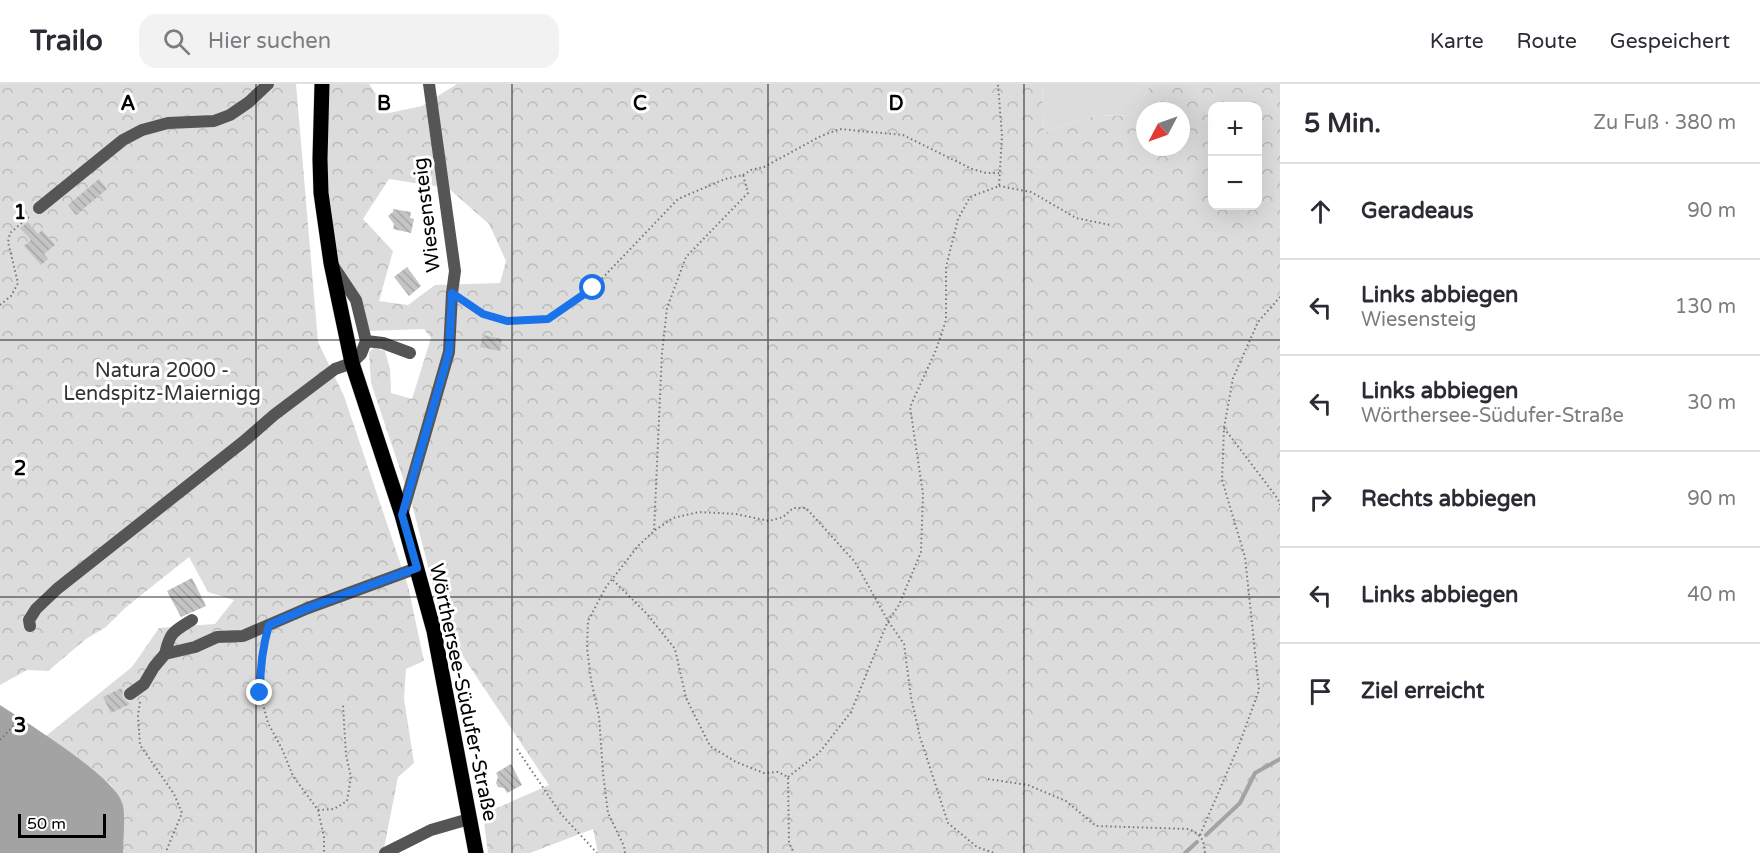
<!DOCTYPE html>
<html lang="de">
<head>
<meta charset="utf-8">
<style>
  :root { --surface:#fff; --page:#f2f2f3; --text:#2b2b33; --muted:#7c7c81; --line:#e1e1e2 }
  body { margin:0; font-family:"Varela Round",sans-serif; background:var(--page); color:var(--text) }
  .controls { position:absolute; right:18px; top:18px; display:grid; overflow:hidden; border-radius:12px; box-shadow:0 6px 24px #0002 }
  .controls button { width:54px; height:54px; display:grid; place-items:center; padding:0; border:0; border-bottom:2px solid var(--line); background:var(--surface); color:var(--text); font:30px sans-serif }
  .compass { position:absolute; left:1136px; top:18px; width:54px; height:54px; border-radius:50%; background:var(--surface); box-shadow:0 6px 24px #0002; rotate:229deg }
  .scale { position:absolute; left:18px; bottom:15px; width:88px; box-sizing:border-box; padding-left:6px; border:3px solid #000; border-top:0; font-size:16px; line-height:21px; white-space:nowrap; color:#000; -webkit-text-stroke:4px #fff; paint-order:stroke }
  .stop { position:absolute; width:18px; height:18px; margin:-14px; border:4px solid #1a73e8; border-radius:50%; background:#fff }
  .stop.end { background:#1a73e8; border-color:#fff; box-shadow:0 2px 6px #0008 }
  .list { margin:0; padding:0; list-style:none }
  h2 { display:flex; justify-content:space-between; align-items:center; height:78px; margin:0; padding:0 24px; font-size:26px }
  h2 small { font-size:20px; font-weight:400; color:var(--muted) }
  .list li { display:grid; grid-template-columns:39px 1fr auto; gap:18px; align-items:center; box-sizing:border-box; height:96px; padding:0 24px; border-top:2px solid var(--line) }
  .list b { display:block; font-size:22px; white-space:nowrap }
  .list p { margin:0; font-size:20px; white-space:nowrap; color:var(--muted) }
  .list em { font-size:20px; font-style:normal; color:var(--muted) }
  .icon { flex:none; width:33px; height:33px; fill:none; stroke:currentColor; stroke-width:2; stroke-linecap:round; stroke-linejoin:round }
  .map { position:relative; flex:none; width:1280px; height:769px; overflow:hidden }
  header { display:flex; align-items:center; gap:36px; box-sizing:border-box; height:84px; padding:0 30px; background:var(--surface); border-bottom:2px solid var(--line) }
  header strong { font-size:28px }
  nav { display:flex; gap:33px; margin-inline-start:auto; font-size:21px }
  .search { width:420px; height:54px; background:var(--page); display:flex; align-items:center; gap:15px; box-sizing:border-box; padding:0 21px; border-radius:18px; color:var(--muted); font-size:22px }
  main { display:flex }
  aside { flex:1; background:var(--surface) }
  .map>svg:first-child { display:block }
  .grass { fill:#dcdcdc }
  .forest { fill:url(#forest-crowns); fill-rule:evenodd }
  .water { fill:#a3a3a3 }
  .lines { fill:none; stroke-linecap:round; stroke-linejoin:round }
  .stream { stroke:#a3a3a3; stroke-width:4 }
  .building { fill:url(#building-back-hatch) }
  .major-casing { stroke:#dbdbdb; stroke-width:16 }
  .path { stroke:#777; stroke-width:2; stroke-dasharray:1.5 3; stroke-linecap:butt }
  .minor { stroke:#555; stroke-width:12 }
  .major { stroke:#000; stroke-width:15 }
  .route { stroke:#1a73e8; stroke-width:8 }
  .grid { fill:none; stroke:#000; stroke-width:1.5; stroke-opacity:0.55 }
  .labels { text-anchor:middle; stroke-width:6; stroke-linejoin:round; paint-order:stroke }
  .street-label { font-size:20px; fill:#000; stroke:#fff }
  .park-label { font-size:20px; fill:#333; stroke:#fff }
  .grid-label { font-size:20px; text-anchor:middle; font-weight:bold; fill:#000; stroke:#fff; stroke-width:6; stroke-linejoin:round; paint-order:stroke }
</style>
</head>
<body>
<header>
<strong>Trailo</strong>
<div class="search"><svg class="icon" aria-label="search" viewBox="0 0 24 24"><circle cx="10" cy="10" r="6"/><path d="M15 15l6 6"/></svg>Hier suchen</div>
<nav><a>Karte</a><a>Route</a><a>Gespeichert</a></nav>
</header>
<main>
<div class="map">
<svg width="1280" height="769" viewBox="0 0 1280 769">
  <defs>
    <pattern id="forest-crowns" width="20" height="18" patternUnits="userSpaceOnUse" patternTransform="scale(1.5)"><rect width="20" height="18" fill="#dcdcdc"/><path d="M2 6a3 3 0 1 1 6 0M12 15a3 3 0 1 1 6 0" fill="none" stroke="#bbb"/></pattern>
    <pattern id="building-back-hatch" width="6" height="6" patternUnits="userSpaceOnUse" patternTransform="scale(1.5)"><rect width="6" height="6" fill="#c4c4c4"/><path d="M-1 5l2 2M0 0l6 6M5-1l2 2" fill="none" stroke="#a7a7a7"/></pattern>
  </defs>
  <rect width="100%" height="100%" fill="#fff"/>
  <path class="grass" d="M1042,0H1151L1133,32L1096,31L1044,49Z"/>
  <path class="forest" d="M0,0H296L318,258L344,312L408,502L424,577L406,585L404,615L414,679L398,693L383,769H123V719L111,701L46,652L132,583L159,544L215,540L234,516L208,508L189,473L125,524L106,543L86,555L48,587L27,586L0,601Z
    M329,0H369L389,29L422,22L457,0H1042L1044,49L1096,31L1133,32L1151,0H1280V769H598L593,745L530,769H488L483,730L549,701L464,574L439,525L413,424L371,299L369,268L374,264L385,267L390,285L391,309L412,315L431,254L424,245L366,247L336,182L324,87ZM1212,22H1258V122H1212ZM1145,27H1181V63H1145ZM389,95L448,104L489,140L506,177L500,199L435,201L408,221L379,217L393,167L363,135Z"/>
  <path class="water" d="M0,621C27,639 112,691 122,718C126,727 123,758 123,769H0Z"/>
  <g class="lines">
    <path class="stream" d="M1206,751L1240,719L1255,689L1280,675
      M1185,769L1197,758"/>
  </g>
  <path class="building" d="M99,95L107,105L76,131L68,121Z
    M393,125L411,128L410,134L414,135L411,149L393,145L394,140L388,132L393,128Z
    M28,138L38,150L42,146L55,161L44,170L48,175L41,181L24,162L31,156L20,144Z
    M407,183L421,202L409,212L394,193Z
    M483,251L502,255L500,267L480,263Z
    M192,494L206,522L181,533L167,507Z
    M122,604L123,614L130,620L111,629L103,613Z
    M511,680L522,701L507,709L504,704L498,703L496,699L498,693L496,689Z"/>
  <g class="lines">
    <defs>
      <path id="major" d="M322,0L320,75L321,109L331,179L352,279L402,431L434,547L476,769"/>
    </defs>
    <use href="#major" class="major-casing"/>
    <path class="path" d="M743,91L751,86L764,83L821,52L840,45L903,51L972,85L986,89H999
      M999,102L1031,108L1076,134L1110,141
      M463,217L483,230L507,237L548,235L593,204L678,115L725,95L743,91L748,109L686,173L667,224L662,269L654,447
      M0,221L11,212L18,199L8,158L10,149L30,132
      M1224,344L1278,415L1280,421
      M613,496L647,530L675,565L686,614L710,662L736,678L764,689L778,688L788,693L789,759L794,769
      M265,557L260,583V609L268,639L282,665L293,692L318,726L324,753V769
      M140,618L138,631L140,661L174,710L182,729L167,765L168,769
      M0,656L20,635
      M517,665L561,730L597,769
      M788,693L819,669L851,628L888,537L899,521L921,468L923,410L910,323L936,266L946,236V183L958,135L970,113L999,102L1002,52L998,0
      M988,695L1028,701L1066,717L1096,742L1189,745C1201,751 1204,755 1205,769
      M318,726L334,725L347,717L351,693L346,671L343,621
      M1200,751L1239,661L1259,606L1245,473L1222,396L1224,344L1233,294L1258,238L1280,213
      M625,769L624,762L608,729L603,689L599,632L591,596L587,564L588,537L606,503L638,462L654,447L673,434L699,428L736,430L769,437L783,433L793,424H806L855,478L888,537L904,560L911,613L920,653L948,739L977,763L994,769"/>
    <path class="minor" d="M39,124L123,56L142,46L168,39L214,37L230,31L249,18L268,0
      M366,257L383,259L410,269
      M402,431L449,268L452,209L455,187L429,0
      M30,542L29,536L36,525L57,505L243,358L274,331L335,285L352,279L361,270L366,257L356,216L334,183
      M165,570C170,548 173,548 192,536
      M130,610L144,600L154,583L165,570L195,563L217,553L243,552L308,524L417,484
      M385,769L431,746L469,735"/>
    <use href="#major" class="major"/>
  </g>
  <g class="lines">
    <path class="route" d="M260,609C260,585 262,564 269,541L308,524L417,484L402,431L449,268L452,209L483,230L507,237L548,235L593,204"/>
  </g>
  <path class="grid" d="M256,0V769M512,0V769M768,0V769M1024,0V769M0,256H1280M0,513H1280"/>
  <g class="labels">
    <g class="street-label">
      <text transform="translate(426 131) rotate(-97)" y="7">Wiesensteig</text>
      <text transform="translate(464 608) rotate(78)" y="7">Wörthersee-Südufer-Straße</text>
    </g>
    <g class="park-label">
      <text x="162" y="293">Natura 2000 -<tspan x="162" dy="23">Lendspitz-Maiernigg</tspan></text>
    </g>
  </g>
  <g class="grid-label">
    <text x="128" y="26">A</text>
    <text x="384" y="26">B</text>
    <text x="640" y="26">C</text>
    <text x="896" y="26">D</text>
    <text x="20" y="135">1</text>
    <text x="20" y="391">2</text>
    <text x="20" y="648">3</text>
  </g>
</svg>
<div class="controls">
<button>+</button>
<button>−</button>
</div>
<svg class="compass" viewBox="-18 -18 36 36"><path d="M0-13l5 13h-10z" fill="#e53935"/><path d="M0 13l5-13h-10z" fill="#7c7c81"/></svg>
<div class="scale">50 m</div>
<div class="stop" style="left:593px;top:204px"></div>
<div class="stop end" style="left:260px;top:609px"></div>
</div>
<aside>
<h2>5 Min.<small>Zu Fuß · 380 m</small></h2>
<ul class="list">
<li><svg class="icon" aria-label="ahead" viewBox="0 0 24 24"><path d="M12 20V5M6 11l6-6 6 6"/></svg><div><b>Geradeaus</b></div><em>90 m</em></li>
<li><svg class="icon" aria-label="left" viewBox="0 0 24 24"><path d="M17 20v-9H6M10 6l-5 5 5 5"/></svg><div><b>Links abbiegen</b><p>Wiesensteig</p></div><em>130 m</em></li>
<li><svg class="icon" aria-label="left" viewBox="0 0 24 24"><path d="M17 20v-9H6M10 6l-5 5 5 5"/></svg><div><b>Links abbiegen</b><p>Wörthersee-Südufer-Straße</p></div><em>30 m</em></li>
<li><svg class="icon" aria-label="right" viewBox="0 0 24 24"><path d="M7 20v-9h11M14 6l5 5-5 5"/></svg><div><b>Rechts abbiegen</b></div><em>90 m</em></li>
<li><svg class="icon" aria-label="left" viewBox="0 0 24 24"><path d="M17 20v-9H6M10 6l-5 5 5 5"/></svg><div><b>Links abbiegen</b></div><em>40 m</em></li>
<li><svg class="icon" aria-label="arrive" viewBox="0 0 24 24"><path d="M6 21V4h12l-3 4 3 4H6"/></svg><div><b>Ziel erreicht</b></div></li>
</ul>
</aside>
</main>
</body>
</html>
